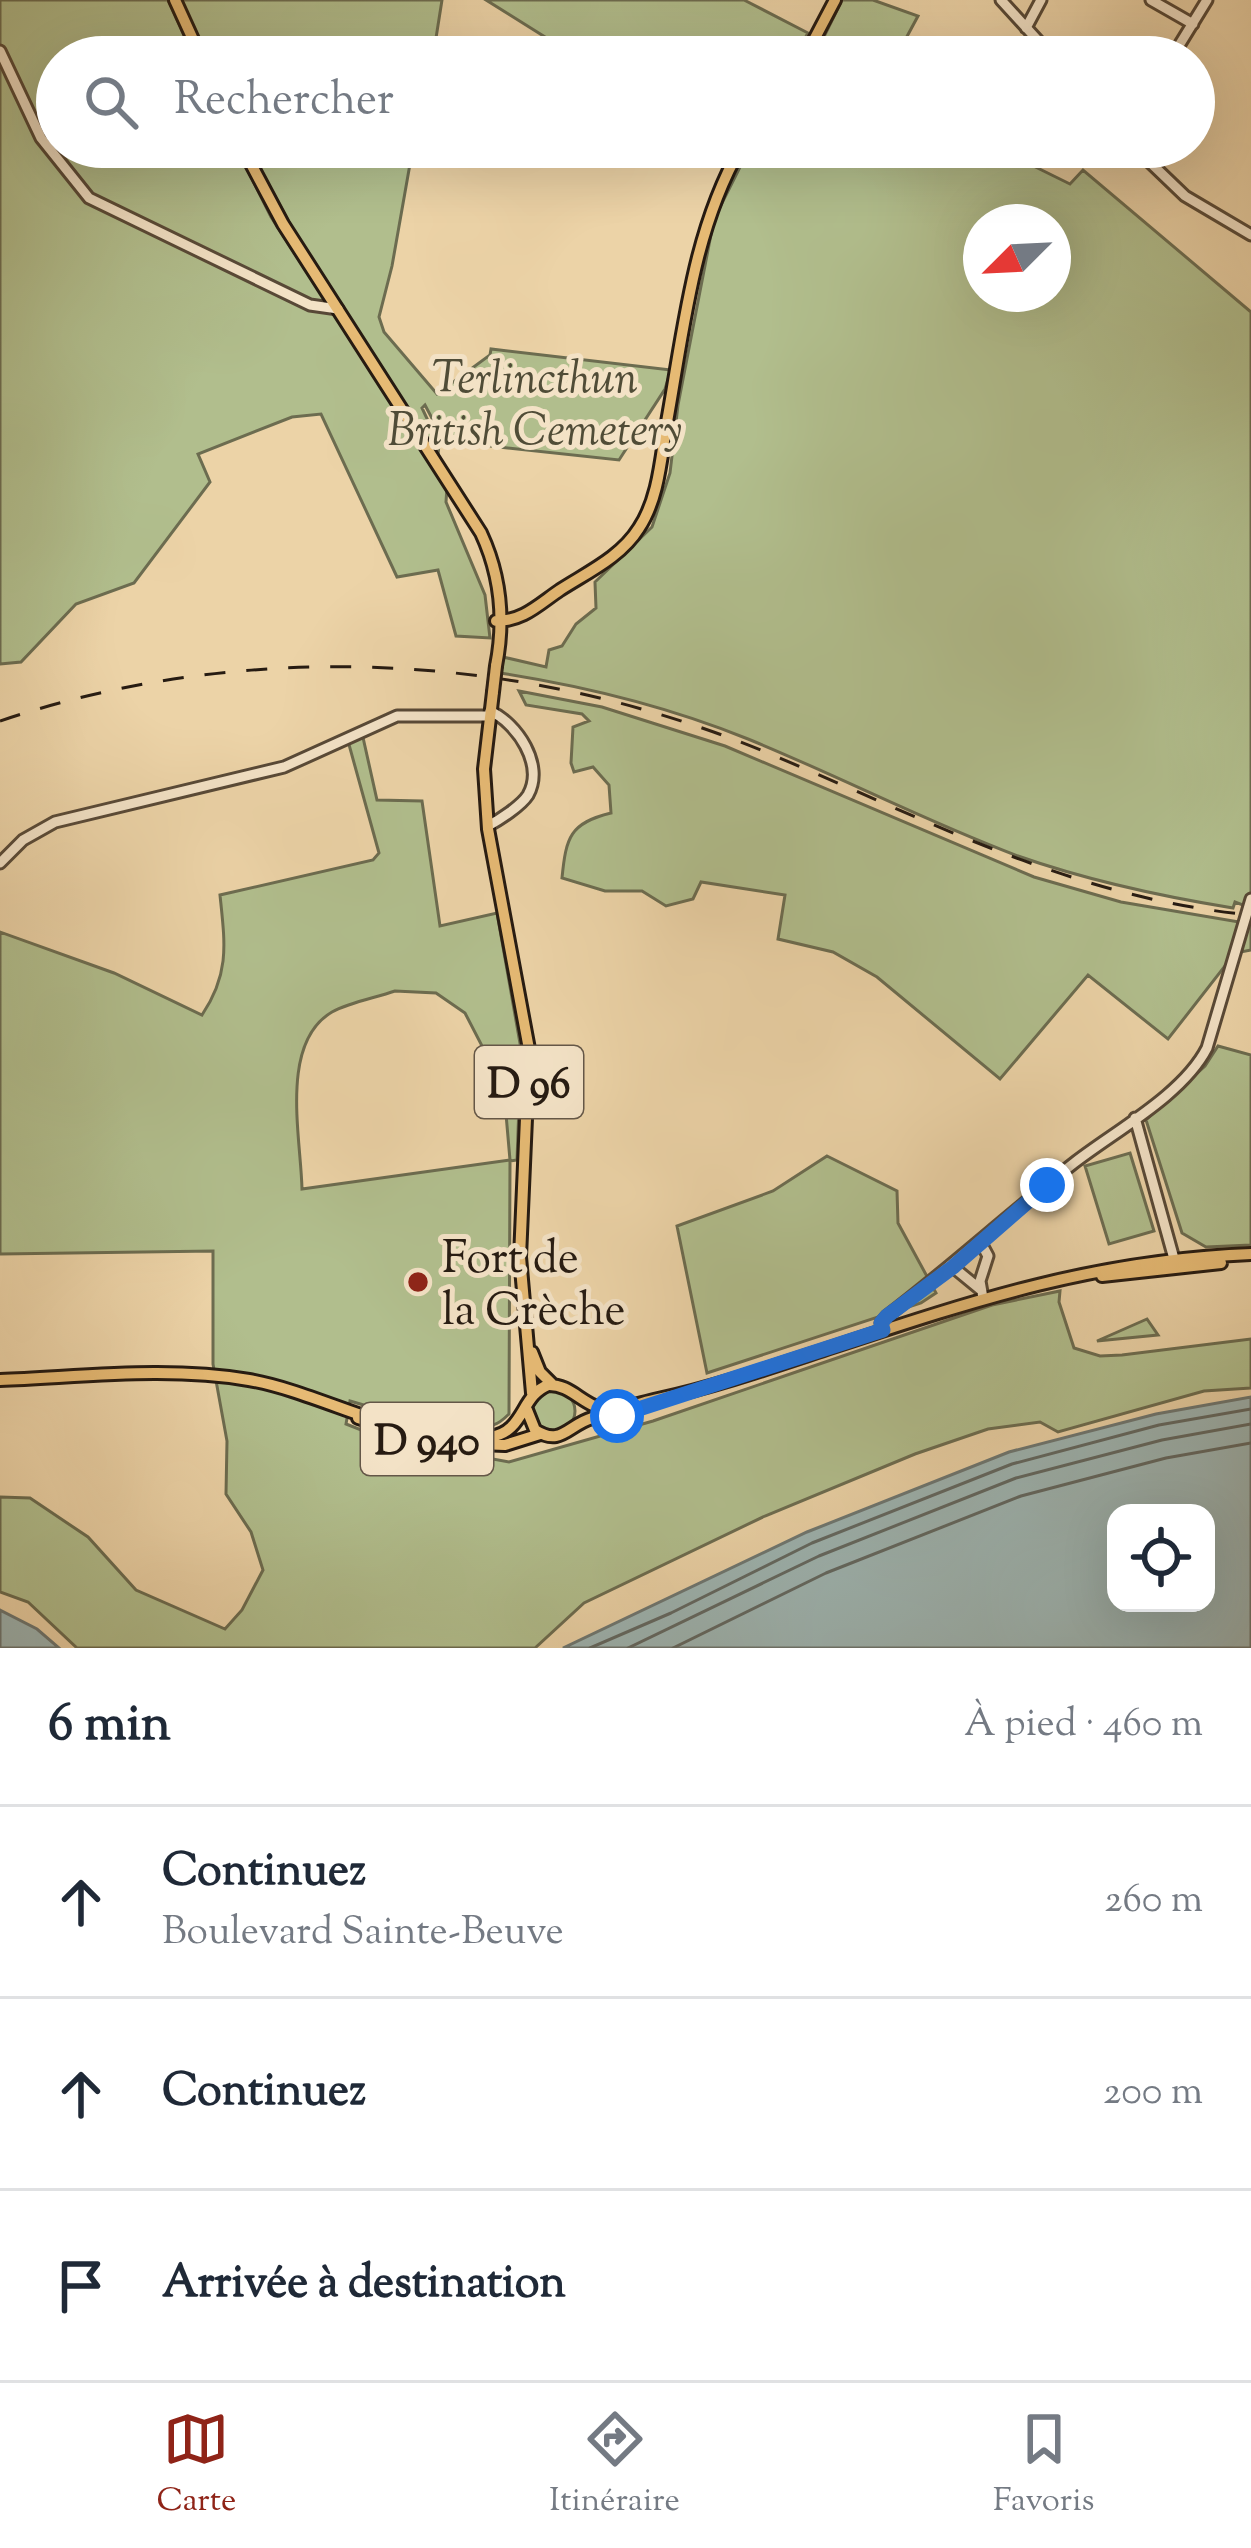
<!DOCTYPE html>
<html lang="fr">
<head>
<meta charset="utf-8">
<style>
  :root { --surface:#fff; --page:#f6f6f7; --text:#1f2937; --muted:#747a83; --line:#e0e1e3; --accent:#8f2418 }
  body { margin:0; font-family:"Sorts Mill Goudy",serif; background:var(--page); color:var(--text) }
  .controls { position:absolute; right:36px; bottom:36px; display:grid; overflow:hidden; border-radius:24px; box-shadow:0 12px 48px #0002 }
  .controls button { width:108px; height:108px; display:grid; place-items:center; padding:0; border:0; border-bottom:3px solid var(--line); background:var(--surface); color:var(--text); font:60px sans-serif }
  .compass { position:absolute; left:963px; top:204px; width:108px; height:108px; border-radius:50%; background:var(--surface); box-shadow:0 12px 48px #0002; rotate:246deg }
  .stop { position:absolute; width:36px; height:36px; margin:-27px; border:9px solid #1a73e8; border-radius:50%; background:#fff }
  .stop.end { background:#1a73e8; border-color:#fff; box-shadow:0 3px 12px #0008 }
  .list { margin:0; padding:0; list-style:none }
  h2 { display:flex; justify-content:space-between; align-items:center; height:156px; margin:0; padding:0 48px; font-size:51px }
  h2 small { font-size:39px; font-weight:400; color:var(--muted) }
  .list li { display:grid; grid-template-columns:78px 1fr auto; gap:36px; align-items:center; box-sizing:border-box; height:192px; padding:0 48px; border-top:3px solid var(--line) }
  .list b { display:block; font-size:45px; white-space:nowrap }
  .list p { margin:0; font-size:39px; white-space:nowrap; color:var(--muted) }
  .list em { font-size:39px; font-style:normal; color:var(--muted) }
  .icon { flex:none; width:66px; height:66px; fill:none; stroke:currentColor; stroke-width:2; stroke-linecap:round; stroke-linejoin:round }
  .map { position:relative; flex:none; width:1251px; height:1648px; overflow:hidden }
  .search { position:absolute; background:var(--surface); box-shadow:0 12px 48px #0002; left:36px; right:36px; top:36px; height:132px; display:flex; align-items:center; gap:30px; box-sizing:border-box; padding:0 42px; border-radius:66px; color:var(--muted); font-size:45px }
  .sheet { height:732px; background:var(--surface) }
  nav { display:flex; justify-content:space-around; align-items:center; box-sizing:border-box; height:168px; border-top:3px solid var(--line); background:var(--surface); font-size:33px; color:var(--muted) }
  nav a { display:grid; justify-items:center; gap:6px }
  nav .on { color:var(--accent) }
  .map>svg:first-child { display:block }
  .green { fill:#b1be8d; stroke:#6c6c50; stroke-width:3; fill-rule:evenodd }
  .water { fill:#9db5b3; stroke:#6d7773; stroke-width:3; fill-rule:evenodd }
  .lines { fill:none; stroke-linecap:round; stroke-linejoin:round }
  .shore { stroke:#626862; stroke-width:3 }
  .minor-casing { stroke:#584937; stroke-width:15 }
  .major-casing { stroke:#261b12; stroke-width:16 }
  .minor { stroke:#f3e2c6; stroke-width:9 }
  .major { stroke:#e6ba74; stroke-width:10 }
  .rail { stroke:#261b12; stroke-width:3; stroke-dasharray:21 21; stroke-linecap:butt }
  .major-bridge-casing { stroke:#261b12; stroke-width:16; stroke-linecap:butt }
  .major-bridge { stroke:#e6ba74; stroke-width:10 }
  .route { stroke:#1a73e8; stroke-width:15 }
  .poi-dot { fill:#8f2418; stroke:#f3e2c6; stroke-width:4.5 }
  .labels { text-anchor:middle; stroke-width:10; stroke-linejoin:round; paint-order:stroke }
  .shield { fill:#f3e2c6; stroke:#645748; stroke-width:3 }
  .shield-label { font-size:42px; font-weight:bold; fill:#261b12 }
  .park-label { font-size:45px; font-style:italic; fill:#504c37; stroke:#f3e2c6 }
  .poi-label { font-size:45px; fill:#261b12; stroke:#f3e2c6; text-anchor:start }
</style>
</head>
<body>
<div class="map">
<svg width="1251" height="1648" viewBox="0 0 1251 1648">
  <rect width="100%" height="100%" fill="#ecd3a7"/>
  <filter id="stains"><feTurbulence type="fractalNoise" baseFrequency=".00167" numOctaves="4"/><feColorMatrix values="0 0 0 0 .2 0 0 0 0 .09 0 0 0 0 .02 0 0 0 .5 -.17"/></filter>
  <radialGradient id="worn" r=".72"><stop offset=".6" stop-color="#630" stop-opacity="0"/><stop offset="1" stop-color="#630" stop-opacity=".3"/></radialGradient>
  <path class="green" d="M0,0H168L194,57H57V147H236L271,217L447,487L446,502L485,595L490,638L456,636L438,570L397,577L321,414L292,417L198,454L210,482L134,583L76,604L21,662L0,664Z
    M181,0H442L433,57H207Z
    M486,0H744L808,33L794,57H577Z
    M842,0H873L918,16L904,42L920,57H814Z
    M248,147H413L392,266L379,317L384,332L437,394L490,355L491,349L671,370L665,389L619,460L444,441L425,405L422,408L439,444L438,455L296,235Z
    M750,147H995L1070,184L1083,170L1251,312V908L1235,902L1233,908C1159,896 1089,881 1018,856C927,822 839,776 748,739C669,707 584,686 500,673L503,657L546,667L549,650L562,646L576,624L596,608L595,582L652,527L670,473L678,405L714,219ZM981,222H1053V294H981Z
    M519,691L602,707L725,746L1034,877L1121,902L1251,924V950L1235,953L1168,1039L1088,975L1000,1079L877,977L833,952L778,939L785,895L701,882L693,899L666,906L642,891H605L562,878C566,837 570,823 611,813L609,785L593,767L574,772L571,763L573,727L589,721L582,714L526,705Z
    M362,733L377,800L422,801L440,926L497,913L521,1049L517,1160L510,1161L509,1414C505,1418 498,1424 493,1425C460,1434 383,1411 350,1401L346,1424L384,1439L509,1462L653,1421L992,1305L1060,1291L1059,1302L1074,1348L1100,1356L1122,1355L1251,1339V1388L1204,1391L1058,1432L1040,1422L988,1429L915,1454L765,1516L584,1603L535,1648H77L28,1602L0,1592V1497L30,1498L88,1537L136,1590L225,1629L242,1610L263,1570L251,1532L226,1494L227,1441L213,1364V1251L0,1254V932L114,973L202,1015C230,973 225,944 220,895L373,860L379,853L348,741ZM395,991L436,993L465,1013L482,1046L502,1068L510,1160L302,1189C301,1138 279,1043 332,1012C350,1002 375,998 395,991Z
    M1218,1046L1251,1055V1245L1206,1247L1182,1233L1146,1120L1205,1066Z
    M1130,1153L1154,1231L1109,1244L1085,1166Z
    M827,1156L897,1191L898,1223L936,1293L921,1303L707,1373L677,1226L773,1191Z
    M1147,1319L1158,1335L1097,1341Z
    M533 1411a21 21 0 1 1 42 0a21 21 0 1 1-42 0Z"/>
  <path class="water" d="M1251,1397V1648H563L807,1532L1009,1452L1156,1414ZM1206,1513V1603H1116V1513Z
    M0,1610L37,1629L59,1648H0Z"/>
  <g class="lines">
    <path class="shore" d="M590,1648L671,1613L812,1543L1012,1464L1159,1425L1251,1409
      M628,1648L819,1556L1016,1478L1162,1440L1251,1424
      M673,1648L826,1573L1021,1496L1166,1458L1251,1443"/>
    <defs>
      <path id="minor" d="M1001,0L1053,57
        M1151,0L1193,24
        M1026,28L1041,0
        M0,51L41,138L89,198L310,305L338,309
        M1172,57L1207,0
        M1134,147L1185,196L1251,235
        M488,826C499,820 521,806 528,795C545,765 517,723 490,711
        M0,863L23,840L55,822L284,767L397,716H490
        M1135,1118L1176,1266
        M981,1243L988,1256L980,1281L983,1298
        M953,1267L981,1290
        M883,1330L881,1323L887,1316C951,1267 1010,1213 1074,1163C1115,1131 1183,1095 1207,1048L1251,899"/>
      <path id="major" d="M175,0L201,57
        M805,57L835,0
        M242,147L283,224L481,533C501,576 505,620 496,666
        M496,621C523,621 538,605 560,590C588,572 621,557 639,528C659,498 661,457 667,422C684,328 693,231 741,147
        M493,692L484,769L488,829L529,1049L520,1257L532,1393
        M1102,1276L1221,1263
        M532,1352L540,1372L552,1384
        M0,1380C81,1377 168,1366 249,1380C324,1393 413,1449 490,1437C525,1432 520,1396 548,1385C574,1384 585,1411 613,1409C628,1408 643,1402 658,1399C718,1386 775,1366 833,1347C978,1299 1097,1260 1251,1254
        M527,1410L535,1430C561,1447 568,1425 592,1418C602,1416 613,1416 624,1415
        M358,1418L420,1438
        M456,1443L505,1445L540,1434"/>
    </defs>
    <use href="#minor" class="minor-casing"/>
    <use href="#major" class="major-casing"/>
    <use href="#minor" class="minor"/>
    <use href="#major" class="major"/>
    <path class="rail" d="M0,721C247,638 523,652 763,751C927,819 1071,898 1251,915"/>
    <defs>
      <path id="major-bridge" d="M493,692L496,666"/>
    </defs>
    <use href="#major-bridge" class="major-bridge-casing"/>
    <use href="#major-bridge" class="major-bridge"/>
  </g>
  <g class="lines">
    <path class="route" d="M617,1416L883,1330L881,1323L887,1316L953,1267L1047,1185"/>
  </g>
  <circle class="poi-dot" cx="418" cy="1282" r="12"/>
  <g class="labels">
    <g class="shield">
      <rect x="475" y="1046" width="108" height="72" rx="9"/>
      <rect x="361" y="1403" width="132" height="72" rx="9"/>
    </g>
    <g class="shield-label">
      <text x="529" y="1097">D 96</text>
      <text x="427" y="1454">D 940</text>
    </g>
    <g class="park-label">
      <text x="535" y="392">Terlincthun<tspan x="535" dy="52">British Cemetery</tspan></text>
    </g>
    <g class="poi-label">
      <text x="442" y="1272">Fort de<tspan x="442" dy="52">la Crèche</tspan></text>
    </g>
  </g>
  <rect width="100%" height="100%" filter="url(#stains)"/>
  <rect width="100%" height="100%" fill="url(#worn)"/>
</svg>
<div class="controls">
<button><svg class="icon" aria-label="locate" viewBox="0 0 24 24"><circle cx="12" cy="12" r="6"/><path d="M12 2v4M12 18v4M2 12h4M18 12h4"/></svg></button>
</div>
<svg class="compass" viewBox="-18 -18 36 36"><path d="M0-13l5 13h-10z" fill="#e53935"/><path d="M0 13l5-13h-10z" fill="#747a83"/></svg>
<div class="stop" style="left:617px;top:1416px"></div>
<div class="stop end" style="left:1047px;top:1185px"></div>
<div class="search"><svg class="icon" aria-label="search" viewBox="0 0 24 24"><circle cx="10" cy="10" r="6"/><path d="M15 15l6 6"/></svg>Rechercher</div>
</div>
<section class="sheet">
<h2>6 min<small>À pied · 460 m</small></h2>
<ul class="list">
<li><svg class="icon" aria-label="ahead" viewBox="0 0 24 24"><path d="M12 20V5M6 11l6-6 6 6"/></svg><div><b>Continuez</b><p>Boulevard Sainte-Beuve</p></div><em>260 m</em></li>
<li><svg class="icon" aria-label="ahead" viewBox="0 0 24 24"><path d="M12 20V5M6 11l6-6 6 6"/></svg><div><b>Continuez</b></div><em>200 m</em></li>
<li><svg class="icon" aria-label="arrive" viewBox="0 0 24 24"><path d="M6 21V4h12l-3 4 3 4H6"/></svg><div><b>Arrivée à destination</b></div></li>
</ul>
</section>
<nav>
<a class="on"><svg class="icon" aria-label="map" viewBox="0 0 24 24"><path d="M3 6l6-2 6 2 6-2v14l-6 2-6-2-6 2zM9 4v14M15 6v14"/></svg>Carte</a>
<a><svg class="icon" aria-label="directions" viewBox="0 0 24 24"><path d="M12 3l9 9-9 9-9-9zM9 14v-3h6M13 9l2 2-2 2"/></svg>Itinéraire</a>
<a><svg class="icon" aria-label="saved" viewBox="0 0 24 24"><path d="M7 4h10v16l-5-4-5 4z"/></svg>Favoris</a>
</nav>
</body>
</html>
